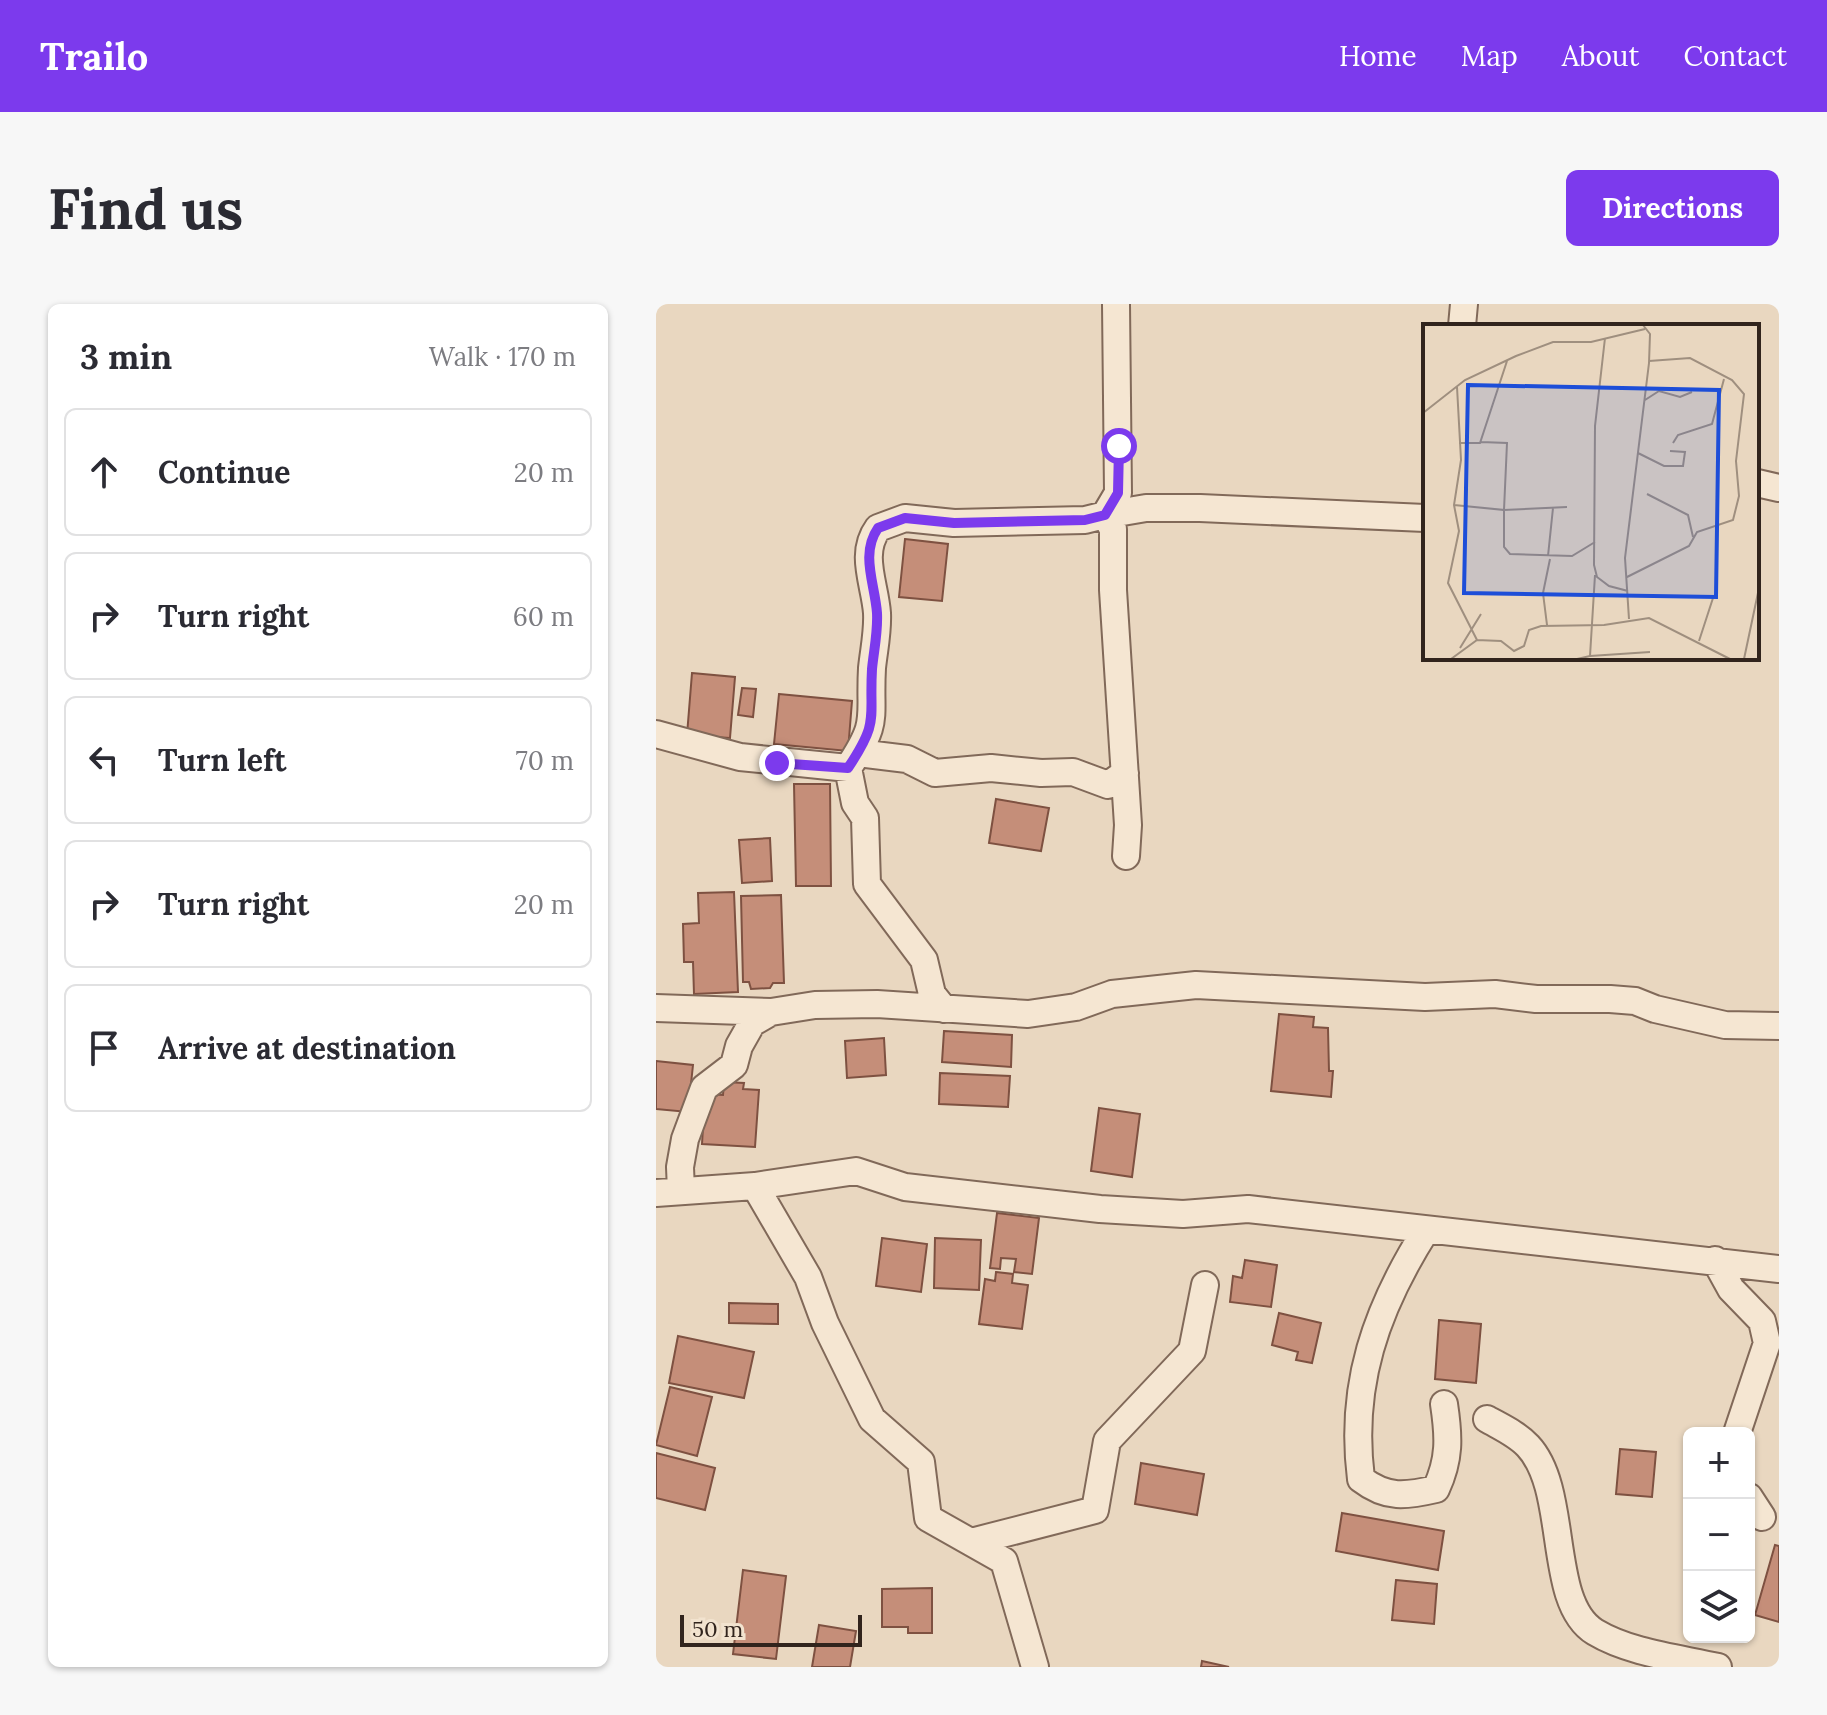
<!DOCTYPE html>
<html lang="en">
<head>
<meta charset="utf-8">
<style>
  :root { --surface:#fff; --page:#f7f7f7; --text:#2b2b33; --muted:#7c7c81; --line:#e1e1e2; --accent:#7c3aed }
  body { margin:0; font-family:Lora,serif; background:var(--page); color:var(--text) }
  .controls { position:absolute; right:24px; bottom:24px; display:grid; overflow:hidden; border-radius:12px; box-shadow:0 2px 6px #0004 }
  .controls button { width:72px; height:72px; display:grid; place-items:center; padding:0; border:0; border-bottom:2px solid var(--line); background:var(--surface); color:var(--text); font:40px sans-serif }
  .scale { position:absolute; left:24px; bottom:20px; width:182px; box-sizing:border-box; padding-left:8px; border:4px solid #31241d; border-top:0; font-size:22px; line-height:28px; white-space:nowrap; color:#31241d; -webkit-text-stroke:6px #f2e3cf; paint-order:stroke }
  .stop { position:absolute; width:24px; height:24px; margin:-18px; border:6px solid #7c3aed; border-radius:50%; background:#fff }
  .stop.end { background:#7c3aed; border-color:#fff; box-shadow:0 2px 8px #0008 }
  .list { margin:0; padding:0; list-style:none }
  h2 { display:flex; justify-content:space-between; align-items:center; height:104px; margin:0; padding:0 32px; font-size:34px }
  h2 small { font-size:26px; font-weight:400; color:var(--muted) }
  .list li { display:grid; grid-template-columns:52px 1fr auto; gap:24px; align-items:center; box-sizing:border-box; height:128px; margin:0 16px 16px; padding:0 16px; border:2px solid var(--line); border-radius:12px }
  .list b { display:block; font-size:30px; white-space:nowrap }
  .list em { font-size:26px; font-style:normal; color:var(--muted) }
  .icon { flex:none; width:44px; height:44px; fill:none; stroke:currentColor; stroke-width:2; stroke-linecap:round; stroke-linejoin:round }
  .map { position:relative; flex:none; width:1123px; height:1363px; overflow:hidden; border-radius:12px }
  header { display:flex; align-items:center; gap:48px; box-sizing:border-box; height:112px; padding:0 40px; background:var(--accent); color:#fff }
  header strong { font-size:38px }
  nav { display:flex; gap:44px; margin-inline-start:auto; font-size:28px }
  .intro { display:flex; align-items:center; justify-content:space-between; box-sizing:border-box; height:192px; padding:0 48px }
  h1 { margin:0; font-size:56px }
  .button { padding:20px 36px; border-radius:12px; background:var(--accent); color:#fff; font-size:28px; font-weight:700 }
  main { display:flex; gap:48px; padding:0 48px }
  aside { flex:1; background:var(--surface); border-radius:12px; box-shadow:0 2px 6px #0004 }
  .map>svg:first-child { display:block }
  .building { fill:#c58e79; stroke:#7e5141; stroke-width:2 }
  .lines { fill:none; stroke-linecap:round; stroke-linejoin:round }
  .minor-casing { stroke:#816959; stroke-width:30 }
  .minor { stroke:#f5e6d2; stroke-width:26 }
  .route { stroke:#7c3aed; stroke-width:10 }
  .inset-road { fill:none; stroke:#9f8f7f; stroke-width:2 }
  .view { fill:#1d4ed8; fill-opacity:0.15; stroke:#1d4ed8; stroke-width:4 }
  .inset-edge { fill:none; stroke:#31241d; stroke-width:4 }
</style>
</head>
<body>
<header>
<strong>Trailo</strong>
<nav><a>Home</a><a>Map</a><a>About</a><a>Contact</a></nav>
</header>
<div class="intro"><h1>Find us</h1><a class="button">Directions</a></div>
<main>
<aside>
<h2>3 min<small>Walk · 170 m</small></h2>
<ul class="list">
<li><svg class="icon" aria-label="ahead" viewBox="0 0 24 24"><path d="M12 20V5M6 11l6-6 6 6"/></svg><div><b>Continue</b></div><em>20 m</em></li>
<li><svg class="icon" aria-label="right" viewBox="0 0 24 24"><path d="M7 20v-9h11M14 6l5 5-5 5"/></svg><div><b>Turn right</b></div><em>60 m</em></li>
<li><svg class="icon" aria-label="left" viewBox="0 0 24 24"><path d="M17 20v-9H6M10 6l-5 5 5 5"/></svg><div><b>Turn left</b></div><em>70 m</em></li>
<li><svg class="icon" aria-label="right" viewBox="0 0 24 24"><path d="M7 20v-9h11M14 6l5 5-5 5"/></svg><div><b>Turn right</b></div><em>20 m</em></li>
<li><svg class="icon" aria-label="arrive" viewBox="0 0 24 24"><path d="M6 21V4h12l-3 4 3 4H6"/></svg><div><b>Arrive at destination</b></div></li>
</ul>
</aside>
<div class="map">
<svg width="1123" height="1363" viewBox="0 0 1123 1363">
  <rect width="100%" height="100%" fill="#e9d7c0"/>
  <path class="building" d="M249,235L292,240L286,297L243,293Z
    M36,369L79,373L74,434L31,431Z
    M86,384L100,385L97,413L82,411Z
    M123,390L196,397L192,447L118,440Z
    M138,480H174L175,582H140Z
    M340,495L393,504L385,547L333,539Z
    M114,534L116,577L86,579L83,536Z
    M78,588L82,688L38,690L37,658H28L27,620L43,619L42,589Z
    M125,591L128,679H117L114,684L95,685L93,678H87L85,592Z
    M623,710L658,713L657,723L672,724L673,767H677L675,793L615,787Z
    M288,727L356,731L355,763L286,758Z
    M228,734L230,771L191,774L189,737Z
    M0,757L37,761L32,808L0,805Z
    M284,769L354,772L352,803L283,800Z
    M68,778L88,779L87,785L103,786L99,843L46,840L49,790L67,791Z
    M443,804L484,810L476,873L435,867Z
    M341,909L383,914L376,970L358,968L360,955L345,954L344,965L334,964Z
    M226,934L271,940L265,988L220,982Z
    M279,934L325,936L323,986L278,984Z
    M589,956L621,961L615,1003L574,998L577,972L586,974Z
    M340,968L357,970L356,979L372,981L366,1025L323,1020L329,975L339,977Z
    M73,999L122,1000V1020L73,1019Z
    M623,1009L665,1019L656,1059L640,1056L642,1048L616,1041Z
    M783,1016L825,1020L820,1079L779,1075Z
    M22,1032L98,1048L88,1094L13,1079Z
    M14,1083L56,1093L41,1152L0,1141Z
    M964,1145L1000,1148L996,1193L960,1190Z
    M0,1149L59,1164L49,1206L0,1194Z
    M485,1159L548,1170L541,1211L479,1200Z
    M686,1209L788,1227L782,1266L680,1247Z
    M1119,1241L1123,1242V1318L1099,1311Z
    M1093,1244H1096L1093,1299Z
    M87,1266L130,1272L120,1355L77,1350Z
    M740,1276L781,1280L778,1320L736,1316Z
    M276,1284V1329H252V1323H226V1285Z
    M163,1321L200,1327L194,1363H156Z
    M546,1357L573,1363H545Z"/>
  <g class="lines">
    <defs>
      <path id="minor" d="M806,22L808,0
        M1101,179L1123,184
        M0,430L84,453L192,464
        M202,449L251,455L279,469L335,464L385,469L417,468L452,481L469,469
        M470,552L472,521L457,286V225L449,211L490,204H544L769,214
        M0,704L115,708
        M288,705L276,690L268,656L211,580L209,514L199,499L192,464C224,416 213,416 216,364C218,345 222,328 221,309C219,280 203,250 222,224L249,214L298,219L429,216L449,211L462,189L460,0
        M99,882L152,973L169,1019L216,1115L265,1158L272,1214L348,1257L379,1363
        M25,887L24,863L29,835L48,784L78,761L83,742L96,719L115,708L159,701L221,700L372,710L420,703L456,690L540,681L769,693L839,690L880,695H954L979,697L999,705L1069,721L1123,722
        M0,889L99,882L200,867L249,883L444,905L527,910L592,905L1123,965
        M770,926C720,1005 693,1081 705,1175C731,1195 750,1192 780,1185C794,1155 793,1133 788,1100
        M1059,956L1075,985L1106,1017L1111,1039L1081,1129
        M831,1115C845,1123 861,1130 872,1142C914,1187 890,1298 939,1328C974,1349 1022,1354 1062,1363
        M1093,1193L1106,1213
        M315,1238L439,1206L451,1137L536,1047L549,981"/>
    </defs>
    <use href="#minor" class="minor-casing"/>
    <use href="#minor" class="minor"/>
  </g>
  <g class="lines">
    <path class="route" d="M121,459L192,464C224,416 213,416 216,365C218,345 222,328 221,309C219,280 204,250 222,224L249,214L298,219L429,216L449,211L462,189L463,142"/>
  </g>
  <g transform="translate(767 20)">
    <rect width="336" height="336" fill="#e9d7c0"/>
    <path class="inset-road" d="M182,14L172,102L171,241L174,253L186,262L205,267M34,63L38,136L31,181L36,207L25,259L54,316M222,76L236,67L257,73L269,68M0,89L42,56L93,32L130,18H168L222,5M58,118L84,119L81,186L144,183M36,119H57L84,37M250,119L255,111L289,100L301,55M215,129L241,142H260L262,128L247,127M224,170L265,191L270,213M31,181L81,186V223L87,230L149,232L172,218M125,232L130,184M204,253L266,222L274,208L310,196L316,172L313,137L321,70L309,56L267,34L226,37M206,295L202,234L226,39L227,10L220,1M124,301L120,269L127,235M276,317L290,274M37,324L58,290M167,332L227,328M28,335L54,316L78,317L91,327L101,322L106,306L118,302L181,301L226,294L307,335M154,335L167,332L172,251M321,335L336,264"/>
    <path class="view" d="M45,61L296,66L293,273L41,269Z"/>
    <rect width="336" height="336" class="inset-edge"/>
  </g>
</svg>
<div class="controls">
<button>+</button>
<button>−</button>
<button><svg class="icon" aria-label="layers" viewBox="0 0 24 24"><path d="M12 4l9 5-9 5-9-5zM3 14l9 5 9-5"/></svg></button>
</div>
<div class="scale">50 m</div>
<div class="stop" style="left:463px;top:142px"></div>
<div class="stop end" style="left:121px;top:459px"></div>
</div>
</main>
</body>
</html>
